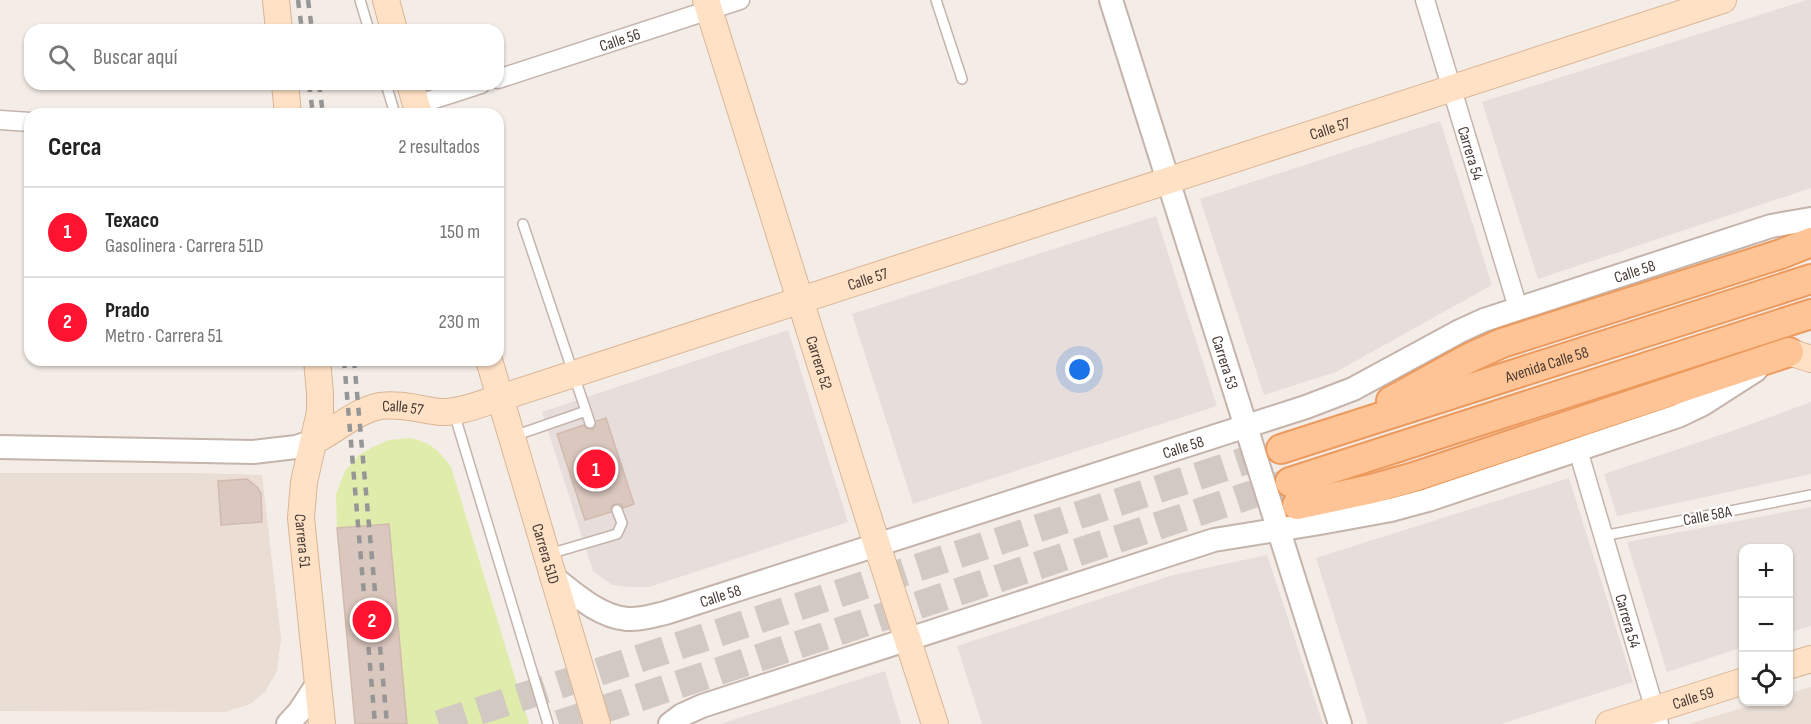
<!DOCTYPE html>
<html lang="es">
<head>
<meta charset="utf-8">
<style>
  :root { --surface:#fff; --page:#f6f6f6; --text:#222; --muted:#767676; --line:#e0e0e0; --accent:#ff1330 }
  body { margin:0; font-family:"Sofia Sans Condensed",sans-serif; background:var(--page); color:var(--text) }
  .controls { position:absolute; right:18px; bottom:18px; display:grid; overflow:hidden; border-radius:12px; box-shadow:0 2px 4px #0004 }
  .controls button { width:54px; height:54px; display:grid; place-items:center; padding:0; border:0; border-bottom:2px solid var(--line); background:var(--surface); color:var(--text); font:30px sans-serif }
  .you { position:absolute; left:1080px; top:370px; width:21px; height:21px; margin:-15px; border:4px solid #fff; border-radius:50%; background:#1a73e8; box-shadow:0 0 0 9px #1a73e833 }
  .badge { display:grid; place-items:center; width:39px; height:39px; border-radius:50%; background:var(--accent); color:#fff; font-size:20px; font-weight:700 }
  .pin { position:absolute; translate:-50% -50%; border:3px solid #fff; box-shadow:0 2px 6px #0006 }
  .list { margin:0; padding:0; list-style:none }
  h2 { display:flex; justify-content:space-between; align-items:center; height:78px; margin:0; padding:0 24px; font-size:26px }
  h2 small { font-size:20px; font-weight:400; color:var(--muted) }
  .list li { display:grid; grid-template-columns:39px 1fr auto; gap:18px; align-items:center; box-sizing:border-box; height:90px; padding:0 24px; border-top:2px solid var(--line) }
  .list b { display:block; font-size:22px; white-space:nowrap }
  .list p { margin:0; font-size:20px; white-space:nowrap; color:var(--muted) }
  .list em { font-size:20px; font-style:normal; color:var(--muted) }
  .icon { flex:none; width:33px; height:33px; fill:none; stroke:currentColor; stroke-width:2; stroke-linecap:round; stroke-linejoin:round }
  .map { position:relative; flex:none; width:1811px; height:724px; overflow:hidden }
  .search { position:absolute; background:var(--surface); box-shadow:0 2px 4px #0004; left:24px; top:24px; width:480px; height:66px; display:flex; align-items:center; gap:15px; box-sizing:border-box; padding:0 21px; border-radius:18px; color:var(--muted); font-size:22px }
  .panel { position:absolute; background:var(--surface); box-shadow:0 2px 4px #0004; left:24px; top:108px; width:480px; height:258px; border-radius:18px }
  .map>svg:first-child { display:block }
  .residential { fill:#e9ddd4 }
  .industrial { fill:#e7dedb }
  .green { fill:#e0ecac }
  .building { fill:#dac7be; stroke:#d2baae; stroke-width:1.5 }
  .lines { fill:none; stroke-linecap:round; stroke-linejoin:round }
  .primary-tunnel { stroke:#d2c9c3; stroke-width:28; stroke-dasharray:28 14; stroke-linecap:butt }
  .service-casing { stroke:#c4b4ab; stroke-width:12 }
  .minor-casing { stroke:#c4b4ab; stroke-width:21 }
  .tertiary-casing { stroke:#c4b4ab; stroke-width:26 }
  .secondary-casing { stroke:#dbb595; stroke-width:28 }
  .primary-casing { stroke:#ec9a5d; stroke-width:32 }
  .service { stroke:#fff; stroke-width:9 }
  .minor { stroke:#fff; stroke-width:18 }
  .tertiary { stroke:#fff; stroke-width:22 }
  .secondary { stroke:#ffe2c6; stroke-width:26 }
  .primary { stroke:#ffc495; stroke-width:28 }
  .rail { stroke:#969696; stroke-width:4.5; stroke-dasharray:8 8; stroke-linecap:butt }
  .labels { text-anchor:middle; stroke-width:4.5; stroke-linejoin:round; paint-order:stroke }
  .street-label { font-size:16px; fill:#483b35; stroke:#fff }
</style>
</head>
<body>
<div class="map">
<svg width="1811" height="724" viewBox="0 0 1811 724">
  <rect width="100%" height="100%" fill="#f4ece6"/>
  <path class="residential" d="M0,473H194L262,475L281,639L277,671L265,692L250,704L225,712L0,711Z
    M1811,687V724H1689L1762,702H1788L1789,693Z"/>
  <path class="industrial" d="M1807,0H1811V188L1538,279L1482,102Z
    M1440,121L1492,285L1336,372L1264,395L1200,199Z
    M1156,216L1217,406L913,504L852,314Z
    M788,330L848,522L649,587H628L612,585L593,571L542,412Z
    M1811,402V474L1617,516L1604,474L1732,431Z
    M1569,478L1633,682L1501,724H1368L1316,558Z
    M1811,507V626L1789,633L1788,548H1744L1743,647L1667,672L1627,542Z
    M1267,555L1323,724H982L957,646L1173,575Z
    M885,671L901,724H720Z"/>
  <path class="green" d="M411,438C433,444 438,450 451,467L529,724H355L337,529L336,494L345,471L359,455L373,447L389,440Z"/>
  <path class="building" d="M606,418L634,504L623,508L621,504H615L611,506V512L585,520L557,434L584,425L586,428L592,430L595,427L596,421Z
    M247,479L257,487L261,493L262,522L221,525L218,481Z
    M389,524L407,724H355L337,528Z"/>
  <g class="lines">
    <path class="primary-tunnel" d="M439,724L1281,449
      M559,724L1290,482"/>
    <defs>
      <path id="service" d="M360,0L369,30
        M936,0L962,79
        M386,84L395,114
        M523,224L590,423
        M454,413L548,724
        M514,436L586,411
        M1603,536L1811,495
        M549,554L617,534L622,523L617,510"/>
      <g id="minor">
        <path id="s1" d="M1425,0L1518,308"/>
        <path id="s2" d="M498,79L740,0"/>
        <path d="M416,105L481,84"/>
        <path d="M0,120L30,122"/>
        <path id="s3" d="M1578,450L1659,724"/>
      </g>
      <g id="tertiary">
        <path id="s4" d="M1111,0L1340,724"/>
        <path d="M0,447L253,452L296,447L314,441"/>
        <path id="s5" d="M553,577C575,594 598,616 627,619C640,620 653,616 665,613L1306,407L1353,389L1460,331L1484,320L1771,226L1811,219"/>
        <path d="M288,724L299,712L318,683"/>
        <path d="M670,724L682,715L702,706L1214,540L1320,523L1391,510L1428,500L1678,416L1703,404L1756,370"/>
      </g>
      <g id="secondary">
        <path d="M276,0L279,30"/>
        <path d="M386,0L394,30"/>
        <path id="s6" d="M706,0L877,545L935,724"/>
        <path d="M285,84L288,114"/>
        <path d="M410,84L419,114"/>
        <path d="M1789,352L1811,359"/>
        <path id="s7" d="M317,360L320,393V412L304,482L301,518L322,724"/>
        <path id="s8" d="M489,360L597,724"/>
        <path id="s9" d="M314,441C337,430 355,411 380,406C401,403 421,410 441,412C460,413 482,403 500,398L1723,0"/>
        <path d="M1788,666L1811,659"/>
        <path id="s10" d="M1609,724L1744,681"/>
      </g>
      <g id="primary">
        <path d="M1391,401L1469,358L1502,343L1781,254L1811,242"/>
        <path id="s11" d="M1281,449L1811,279"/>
        <path d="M1290,482L1811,314"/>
        <path d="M1297,505L1372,489L1414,477L1789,352"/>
      </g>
    </defs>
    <use href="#service" class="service-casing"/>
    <use href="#minor" class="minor-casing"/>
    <use href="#tertiary" class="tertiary-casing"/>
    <use href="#secondary" class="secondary-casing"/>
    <use href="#primary" class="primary-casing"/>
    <use href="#service" class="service"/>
    <use href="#minor" class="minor"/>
    <use href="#tertiary" class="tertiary"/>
    <use href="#secondary" class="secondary"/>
    <use href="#primary" class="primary"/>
    <path class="rail" d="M298,0L302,30
      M308,0L312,30
      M309,84L313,114
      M319,84L323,114
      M344,360L375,724
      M354,360L387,724"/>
  </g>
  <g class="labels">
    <g class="street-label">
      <text dy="6" stroke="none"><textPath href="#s2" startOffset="128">Calle 56</textPath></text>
      <text dy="6" stroke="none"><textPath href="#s9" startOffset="1070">Calle 57</textPath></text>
      <text dy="6" stroke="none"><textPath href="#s1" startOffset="160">Carrera 54</textPath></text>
      <text dy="6" stroke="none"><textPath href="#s5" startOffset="1155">Calle 58</textPath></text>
      <text dy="6" stroke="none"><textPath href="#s9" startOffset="584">Calle 57</textPath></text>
      <text dy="6" stroke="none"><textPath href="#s6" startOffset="380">Carrera 52</textPath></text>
      <text dy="6" stroke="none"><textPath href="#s4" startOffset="380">Carrera 53</textPath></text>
      <text dy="6" stroke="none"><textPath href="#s11" startOffset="279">Avenida Calle 58</textPath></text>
      <text dy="6" stroke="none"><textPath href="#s9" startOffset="98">Calle 57</textPath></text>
      <text dy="6" stroke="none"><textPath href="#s5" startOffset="669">Calle 58</textPath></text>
      <text transform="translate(1707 515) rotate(-11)" y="6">Calle 58A</text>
      <text dy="6" stroke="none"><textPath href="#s7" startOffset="183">Carrera 51</textPath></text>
      <text dy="6" stroke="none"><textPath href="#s8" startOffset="202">Carrera 51D</textPath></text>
      <text dy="6" stroke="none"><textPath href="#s5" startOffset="183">Calle 58</textPath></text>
      <text dy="6" stroke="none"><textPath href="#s3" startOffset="178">Carrera 54</textPath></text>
      <text dy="6" stroke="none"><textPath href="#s10" startOffset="88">Calle 59</textPath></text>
    </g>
  </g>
</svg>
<div class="controls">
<button>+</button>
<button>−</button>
<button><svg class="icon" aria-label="locate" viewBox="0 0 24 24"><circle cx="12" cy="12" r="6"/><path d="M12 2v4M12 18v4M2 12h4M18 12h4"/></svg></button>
</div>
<div class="you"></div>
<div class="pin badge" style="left:596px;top:469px">1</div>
<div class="pin badge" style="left:372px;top:620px">2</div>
<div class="search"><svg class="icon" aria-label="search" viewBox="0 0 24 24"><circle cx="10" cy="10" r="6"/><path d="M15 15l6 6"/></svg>Buscar aquí</div>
<section class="panel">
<h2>Cerca<small>2 resultados</small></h2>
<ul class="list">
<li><span class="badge">1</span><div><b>Texaco</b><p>Gasolinera · Carrera 51D</p></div><em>150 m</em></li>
<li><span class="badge">2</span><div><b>Prado</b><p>Metro · Carrera 51</p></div><em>230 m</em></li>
</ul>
</section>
</div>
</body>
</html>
